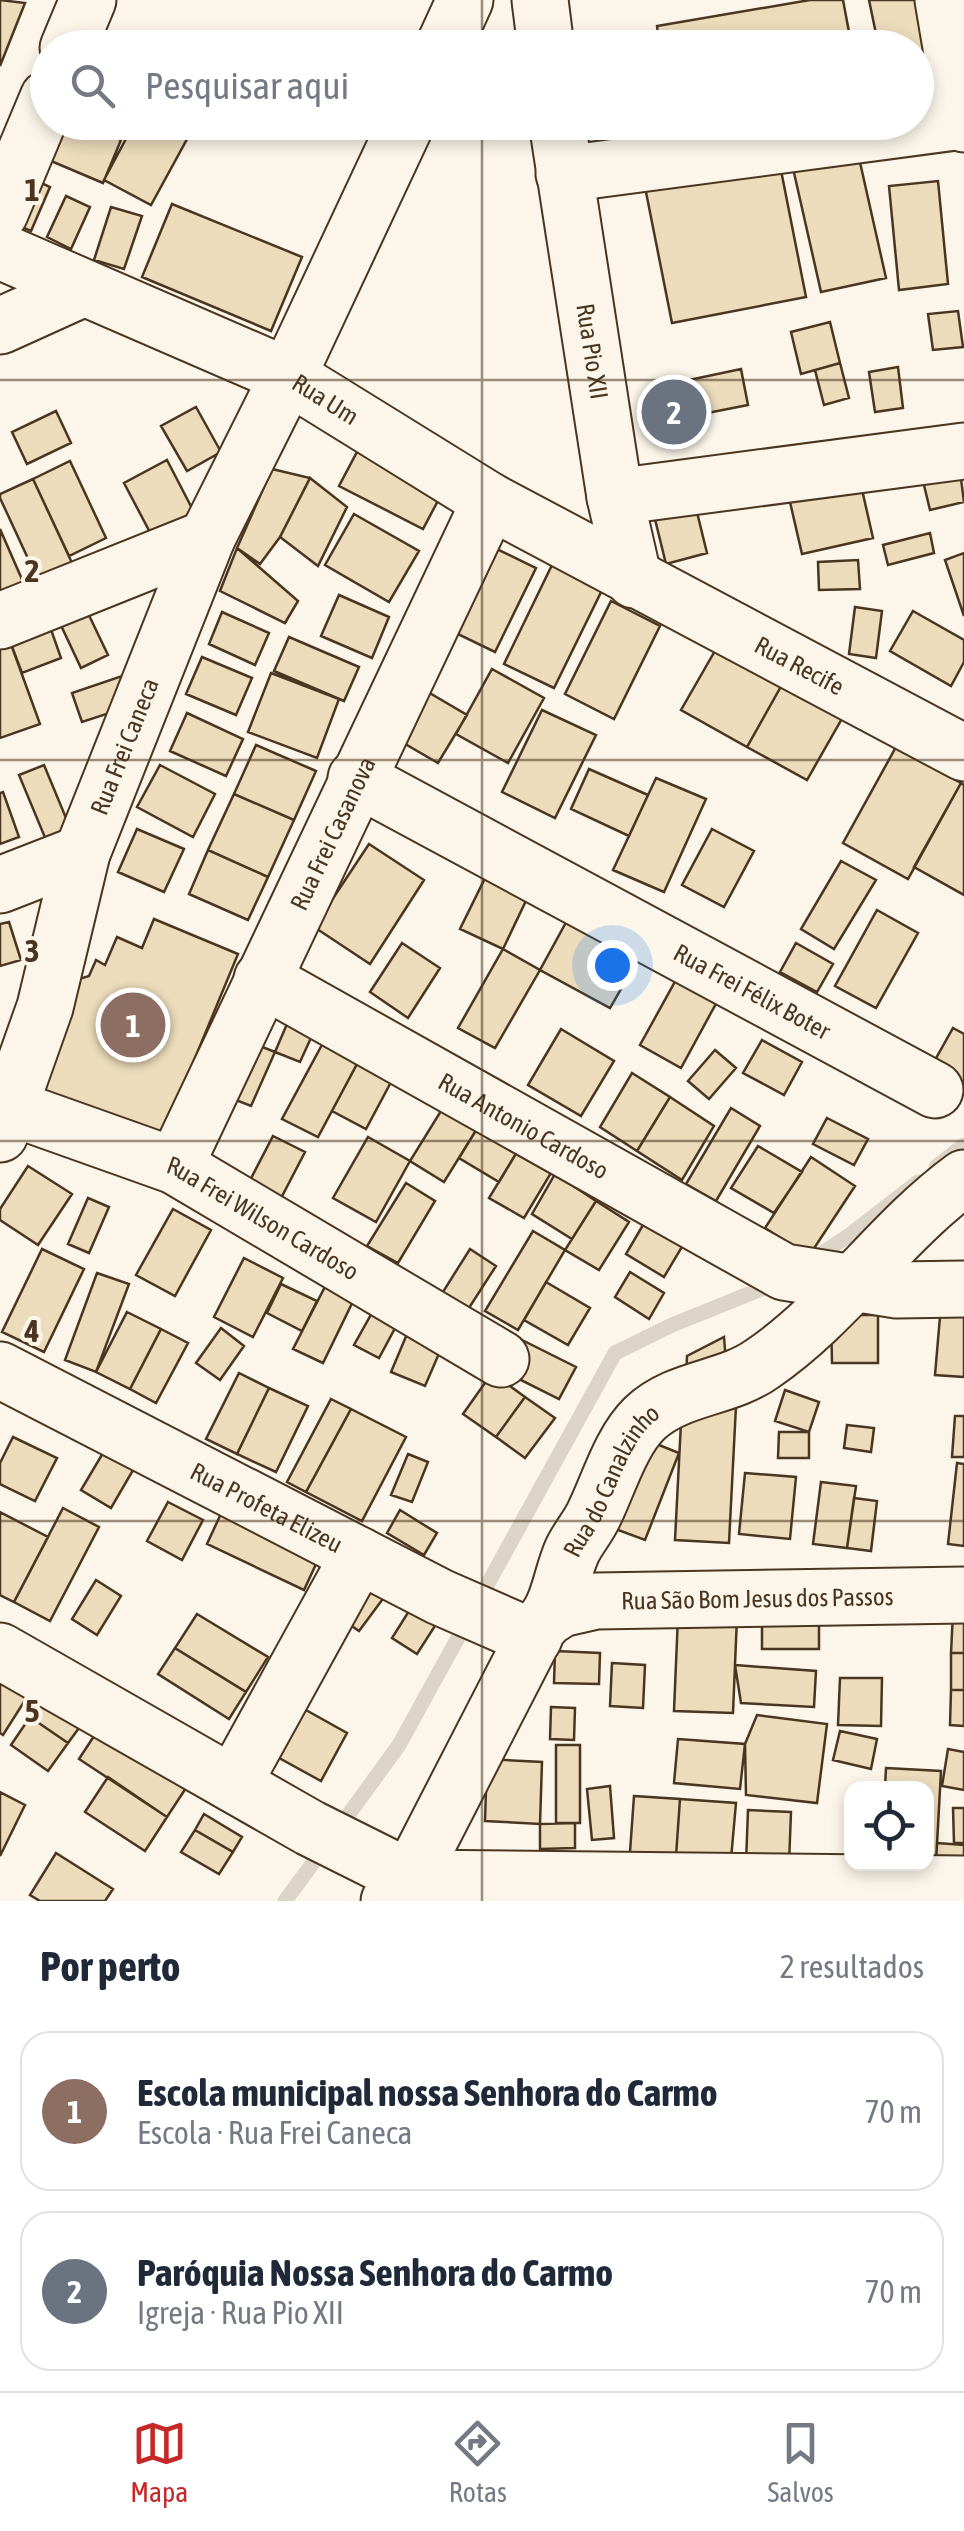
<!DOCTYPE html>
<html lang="pt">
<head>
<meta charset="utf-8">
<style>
  :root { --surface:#fff; --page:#f2f2f3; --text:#1f2937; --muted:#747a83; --line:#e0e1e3; --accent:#c62828 }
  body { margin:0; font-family:"Asap Condensed",sans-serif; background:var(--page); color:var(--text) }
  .controls { position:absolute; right:30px; bottom:30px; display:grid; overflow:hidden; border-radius:20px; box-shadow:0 5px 15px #0003 }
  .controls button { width:90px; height:90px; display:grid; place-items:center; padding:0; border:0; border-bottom:2px solid var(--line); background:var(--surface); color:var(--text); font:50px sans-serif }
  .you { position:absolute; left:612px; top:965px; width:35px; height:35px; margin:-25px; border:8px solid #fff; border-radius:50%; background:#1a73e8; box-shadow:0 0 0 15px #1a73e833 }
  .badge { display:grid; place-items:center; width:65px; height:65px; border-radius:50%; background:var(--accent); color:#fff; font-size:32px; font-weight:700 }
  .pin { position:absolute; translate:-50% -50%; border:5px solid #fff; box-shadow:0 2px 10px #0006 }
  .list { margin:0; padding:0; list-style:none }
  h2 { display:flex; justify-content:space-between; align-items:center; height:130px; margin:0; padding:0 40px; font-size:42px }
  h2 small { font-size:32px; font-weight:400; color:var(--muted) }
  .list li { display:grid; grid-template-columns:65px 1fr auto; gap:30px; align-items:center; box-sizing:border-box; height:160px; margin:0 20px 20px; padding:0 20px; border:2px solid var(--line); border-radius:30px }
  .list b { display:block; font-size:38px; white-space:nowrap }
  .list p { margin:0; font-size:32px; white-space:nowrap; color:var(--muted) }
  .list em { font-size:32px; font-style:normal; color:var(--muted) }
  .icon { flex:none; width:55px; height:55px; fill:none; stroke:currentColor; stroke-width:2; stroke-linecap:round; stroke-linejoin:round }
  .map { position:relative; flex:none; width:964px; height:1901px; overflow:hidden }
  .search { position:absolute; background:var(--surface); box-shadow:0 5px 15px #0003; left:30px; right:30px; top:30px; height:110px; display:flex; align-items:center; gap:25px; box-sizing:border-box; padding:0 35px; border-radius:55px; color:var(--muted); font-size:38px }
  .sheet { height:490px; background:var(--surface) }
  nav { display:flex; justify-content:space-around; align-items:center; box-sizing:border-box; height:140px; border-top:2px solid var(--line); background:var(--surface); font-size:28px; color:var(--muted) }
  nav a { display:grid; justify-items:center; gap:5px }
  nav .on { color:var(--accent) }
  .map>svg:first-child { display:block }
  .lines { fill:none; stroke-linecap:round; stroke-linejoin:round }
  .stream { stroke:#dcd4c6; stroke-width:15 }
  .building { fill:#ecdcbc; stroke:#4a3520; stroke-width:2.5 }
  .minor-casing { stroke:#4a3520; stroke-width:59 }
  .minor { stroke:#fbf6e9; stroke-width:55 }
  .grid { fill:none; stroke:#4a3520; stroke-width:2.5; stroke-opacity:0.55 }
  .labels { text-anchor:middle; stroke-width:8; stroke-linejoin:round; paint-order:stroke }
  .street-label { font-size:25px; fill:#4a3520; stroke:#fbf6e9 }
  .grid-label { font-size:32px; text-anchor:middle; font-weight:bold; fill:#4a3520; stroke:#fbf6e9; stroke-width:8; stroke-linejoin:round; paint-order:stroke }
</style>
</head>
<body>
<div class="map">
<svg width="964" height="1901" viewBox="0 0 964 1901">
  <rect width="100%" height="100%" fill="#fbf6e9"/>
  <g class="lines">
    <path class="stream" d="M936,1167L964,1145
      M812,1260L851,1234L918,1182
      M338,1829L399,1745L615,1353L672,1325L776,1283
      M285,1901L324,1848"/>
  </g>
  <path class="building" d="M0,0L25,3L0,66Z
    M810,0H843L852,48H660L657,26Z
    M869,0H929L951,103L916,111V48H879Z
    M59,122H81L121,140L103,183L44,158Z
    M135,122H178L192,130L151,205L104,180Z
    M855,140L886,278L821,292L790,155Z
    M778,155L806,297L672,323L644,182Z
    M25,175L50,187L31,231L5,220Z
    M938,181L948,284L899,290L889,186Z
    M66,196L90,207L71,249L47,237Z
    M172,204L302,257L271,331L142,277Z
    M111,207L142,216L124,269L94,260Z
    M958,311L963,347L933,350L928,314Z
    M830,322L840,363L801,374L791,332Z
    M840,363L849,398L824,405L815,370Z
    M898,367L903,408L875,412L869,372Z
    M741,369L748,405L682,418L675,383Z
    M196,407L221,452L187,471L161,426Z
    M56,411L71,443L27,464L12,432Z
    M357,452L441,495L423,529L339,486Z
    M167,460L196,516L153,538L124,483Z
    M70,461L106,538L69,556L33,479Z
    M272,469L310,478L280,537L260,564L237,548Z
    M960,471L964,502L930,510L923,481Z
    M858,472L873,538L802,554L787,489Z
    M310,478L347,507L318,566L280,537Z
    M33,479L79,578L44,593L0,498V494Z
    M693,496L707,553L666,564L652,507Z
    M354,514L419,551L389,602L325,565Z
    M0,529L24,584L0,595Z
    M930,533L934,553L888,565L883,545Z
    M478,540L536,568L495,652L437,624Z
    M237,548L298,601L285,623L220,591Z
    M964,553V616L945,560Z
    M858,560L860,589L819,590L818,562Z
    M553,563L604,586L554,688L504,664Z
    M339,595L389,617L372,658L321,636Z
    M611,601L660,626L614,719L565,694Z
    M85,607L108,655L81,668L58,619Z
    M855,607L882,611L876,658L849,654Z
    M913,611L964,640V662L951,686L890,651Z
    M222,612L269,633L255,665L209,644Z
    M48,621L61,658L22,673L8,636Z
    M8,636L40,724L0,738V639Z
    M289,637L359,667L344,701L274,671Z
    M723,637L788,674L747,747L681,710Z
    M202,657L252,678L236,715L186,694Z
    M492,669L544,698L508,763L456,734Z
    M271,673L339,699L317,758L248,732Z
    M788,674L848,708L807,780L747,747Z
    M122,676L131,706L82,722L72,693Z
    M416,685L467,715L438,763L388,734Z
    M542,710L596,735L555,818L502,792Z
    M187,713L243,739L226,776L170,751Z
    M256,745L316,771L294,820L234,794Z
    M896,747L961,783L908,879L843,843Z
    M44,765L71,830L46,840L19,775Z
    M160,765L215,794L193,837L137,807Z
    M589,769L648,795L629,836L571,809Z
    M656,778L706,799L664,892L613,870Z
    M961,783L964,785V895L914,867Z
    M3,792L19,837L0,844V793Z
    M234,794L294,820L268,877L208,850Z
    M137,829L184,849L164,892L118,872Z
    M712,829L754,851L724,907L682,885Z
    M369,844L424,880L370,964L314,927Z
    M208,850L268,877L248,920L189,894Z
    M841,861L876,880L834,949L801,929Z
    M491,866L533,886L503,949L460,929Z
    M877,910L918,933L876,1008L835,986Z
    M569,917L640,956L610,1008L540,970Z
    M154,919L238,954L157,1150L24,1096L57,986L89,976L96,960L105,965L117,937L142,948Z
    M9,922L21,960L0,966V924Z
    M402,943L440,968L408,1018L370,992Z
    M796,943L833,964L817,992L780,972Z
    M503,949L540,970L495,1048L458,1028Z
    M677,978L718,1000L681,1068L640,1045Z
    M290,1017L315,1029L300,1062L275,1052Z
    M953,1028L964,1034V1087L930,1069Z
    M561,1029L614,1061L581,1116L528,1085Z
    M330,1030L365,1049L318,1137L282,1119Z
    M245,1040L275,1052L251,1106L223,1095Z
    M762,1040L802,1062L784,1095L743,1073Z
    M365,1049L399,1067L366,1129L332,1111Z
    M715,1050L736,1068L709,1099L688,1081Z
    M632,1073L670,1097L637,1151L600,1127Z
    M670,1097L714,1126L682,1180L637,1151Z
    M449,1098L483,1119L444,1182L410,1161Z
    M731,1108L760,1126L716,1201L686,1184Z
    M827,1118L868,1139L854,1165L813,1144Z
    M483,1119L523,1142L499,1182L459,1158Z
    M273,1136L305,1152L279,1202L247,1186Z
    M368,1137L410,1161L376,1222L333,1198Z
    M523,1142L557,1163L524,1218L489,1198Z
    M758,1146L802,1172L774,1213L731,1188Z
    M811,1157L855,1186L809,1256L765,1228Z
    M28,1166L72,1194L38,1245L0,1220V1209Z
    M555,1174L596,1201L572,1239L532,1214Z
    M406,1183L435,1201L398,1263L367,1246Z
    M88,1198L109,1207L89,1253L68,1244Z
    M596,1201L629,1222L599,1270L565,1250Z
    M173,1209L211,1230L175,1296L136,1275Z
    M650,1213L689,1235L664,1277L626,1254Z
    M533,1231L565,1250L518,1330L485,1311Z
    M42,1249L84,1269L44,1352L2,1332Z
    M470,1249L496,1266L467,1311L441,1295Z
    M244,1258L283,1278L253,1337L214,1317Z
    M630,1272L664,1293L649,1319L615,1297Z
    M97,1273L129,1284L96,1372L65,1360Z
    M330,1277L358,1291L323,1363L293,1349Z
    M546,1282L590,1308L568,1345L524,1320Z
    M281,1284L317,1301L302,1331L267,1313Z
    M377,1304L401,1317L379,1358L354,1345Z
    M941,1305L964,1306V1377L935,1375Z
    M127,1312L161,1329L130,1389L96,1372Z
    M831,1315H878V1363H832Z
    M410,1327L444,1342L425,1386L391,1372Z
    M221,1328L244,1346L220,1380L196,1363Z
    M161,1329L188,1343L156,1403L130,1389Z
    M724,1337L727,1375L686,1379L687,1356Z
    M522,1340L576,1367L559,1399L505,1372Z
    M239,1373L269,1388L237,1454L206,1439Z
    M492,1373L525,1397L496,1437L463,1414Z
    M269,1388L308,1406L276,1472L237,1454Z
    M785,1390L819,1402L809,1432L775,1421Z
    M525,1397L555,1418L525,1458L496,1437Z
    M331,1399L351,1409L306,1492L287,1482Z
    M682,1403L736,1406L729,1543L675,1540Z
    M351,1409L406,1437L362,1521L306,1492Z
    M955,1416H964V1457H952Z
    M847,1425L874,1428L871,1452L844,1448Z
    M116,1431L146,1448L111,1508L81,1490Z
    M779,1432H809V1458H778Z
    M13,1437L57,1458L35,1501L0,1484V1463Z
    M644,1439L679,1453L645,1540L610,1527Z
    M408,1454L428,1462L412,1502L391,1495Z
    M957,1463L964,1464V1546L948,1544Z
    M745,1473L796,1477L790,1539L739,1534Z
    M821,1482L856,1486L847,1548L813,1544Z
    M854,1498L877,1501L871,1551L847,1548Z
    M168,1502L203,1520L182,1560L147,1541Z
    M225,1505L322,1551L304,1590L207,1544Z
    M63,1508L99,1527L50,1621L14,1602Z
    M400,1510L437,1533L424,1555L387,1533Z
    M0,1512L48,1537L14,1602L0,1595Z
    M346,1568L385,1596L359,1631L320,1604Z
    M96,1580L121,1596L97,1635L72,1619Z
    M414,1603L440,1618L417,1654L392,1638Z
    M953,1613H964V1653H951Z
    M197,1614L268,1657L246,1692L175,1648Z
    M678,1616L737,1617L733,1713L674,1711Z
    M762,1624H819V1649H762Z
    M175,1648L246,1692L229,1719L158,1674Z
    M555,1651L600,1653L599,1684L554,1683Z
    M951,1653H964V1690H951Z
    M612,1663L645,1665L643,1708L610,1706Z
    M735,1665L816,1671L814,1707L741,1703Z
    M840,1678H882L881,1726L838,1725Z
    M0,1679L29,1694L3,1735L0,1733Z
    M50,1690L87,1717L68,1743L30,1717Z
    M951,1690H964V1726L950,1725Z
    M288,1700L347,1733L321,1781L261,1748Z
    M551,1707L575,1708L574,1740L550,1739Z
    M757,1715L827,1724L817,1803L746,1795L745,1744Z
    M30,1717L68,1743L48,1771L11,1745Z
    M98,1730L186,1788L167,1817L79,1759Z
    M840,1731L877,1739L871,1769L833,1760Z
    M678,1739L745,1744L740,1789L674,1783Z
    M556,1745H580V1823H556Z
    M948,1749L964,1752V1790L942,1786Z
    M487,1759L542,1762L540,1824L485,1821Z
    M886,1768L941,1771L936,1862H926V1788H885Z
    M108,1777L167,1817L145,1851L85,1812Z
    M610,1786L614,1838L592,1840L587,1789Z
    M0,1792L25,1805L0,1856Z
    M634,1796L680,1799L676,1856L630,1852Z
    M680,1799L736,1803L731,1859L676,1856Z
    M953,1808H964V1843H954Z
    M748,1810L791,1812L789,1864L746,1863Z
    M204,1814L242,1837L233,1852L195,1830Z
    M575,1823V1848L540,1849V1824Z
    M195,1830L233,1852L219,1874L181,1852Z
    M937,1843L964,1845V1864L936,1862Z
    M56,1853L113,1889L105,1901H40L30,1895Z"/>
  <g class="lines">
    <defs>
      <g id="minor">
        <path d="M540,0L546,48"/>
        <path d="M943,0L964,124"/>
        <path d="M68,48L88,0"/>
        <path d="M443,48L465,0"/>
        <path id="s1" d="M557,122L615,497L634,580"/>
        <path d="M564,174L963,121"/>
        <path d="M0,213L48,98"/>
        <path id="s2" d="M0,251L288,376L490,501L964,753"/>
        <path d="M0,326L84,288"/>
        <path d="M615,497L964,451"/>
        <path d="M0,621L207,538"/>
        <path id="s3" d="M356,778L935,1090"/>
        <path d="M0,885L82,853"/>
        <path id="s4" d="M262,979L784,1272L897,1290L964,1289"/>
        <path id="s5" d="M9,1107L175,1166L501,1359"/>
        <path id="s6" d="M0,1134L45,1007L82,853L207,538L288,376L407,122"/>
        <path id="s7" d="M175,1166L490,501"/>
        <path id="s8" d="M0,1370L440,1597L534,1638"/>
        <path id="s9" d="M552,1615L561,1609L596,1601L964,1595"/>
        <path d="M0,1651L310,1828L410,1878L964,1884"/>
        <path d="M233,1784L359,1555"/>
        <path id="s10" d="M389,1901L410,1878L539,1627C560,1606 560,1578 572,1551C578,1538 589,1526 595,1512C609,1483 621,1441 645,1418C678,1387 727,1389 762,1364C838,1312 890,1232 964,1178"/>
      </g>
    </defs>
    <use href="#minor" class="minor-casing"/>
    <use href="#minor" class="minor"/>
  </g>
  <path class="grid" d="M482,0V48M482,122V1901M0,380H964M0,760H964M0,1141H964M0,1521H964"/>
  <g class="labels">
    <g class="street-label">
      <text dy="9" stroke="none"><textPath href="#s1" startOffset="232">Rua Pio XII</textPath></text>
      <text dy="9" stroke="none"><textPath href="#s2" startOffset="358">Rua Um</textPath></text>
      <text dy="9" stroke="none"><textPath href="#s2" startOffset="902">Rua Recife</textPath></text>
      <text dy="9" stroke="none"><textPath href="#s6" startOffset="408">Rua Frei Caneca</textPath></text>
      <text dy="9" stroke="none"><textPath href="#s7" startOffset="368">Rua Frei Casanova</textPath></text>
      <text dy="9" stroke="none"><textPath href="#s3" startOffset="450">Rua Frei Félix Boter</textPath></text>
      <text dy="9" stroke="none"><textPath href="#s4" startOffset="300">Rua Antonio Cardoso</textPath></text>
      <text dy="9" stroke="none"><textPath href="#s5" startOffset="278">Rua Frei Wilson Cardoso</textPath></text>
      <text dy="9" stroke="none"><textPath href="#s10" startOffset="478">Rua do Canalzinho</textPath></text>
      <text dy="9" stroke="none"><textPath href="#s8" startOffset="300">Rua Profeta Elizeu</textPath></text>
      <text dy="9" stroke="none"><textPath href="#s9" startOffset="208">Rua São Bom Jesus dos Passos</textPath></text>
    </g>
  </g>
  <g class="grid-label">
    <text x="32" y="201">1</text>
    <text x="32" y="582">2</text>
    <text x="32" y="962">3</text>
    <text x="32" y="1342">4</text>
    <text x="32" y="1722">5</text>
  </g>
</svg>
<div class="controls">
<button><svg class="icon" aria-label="locate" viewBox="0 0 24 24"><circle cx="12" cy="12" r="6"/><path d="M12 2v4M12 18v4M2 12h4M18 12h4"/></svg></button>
</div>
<div class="you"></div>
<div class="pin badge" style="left:133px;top:1025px;background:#8d6e63">1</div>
<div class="pin badge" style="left:674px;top:412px;background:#6b7280">2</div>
<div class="search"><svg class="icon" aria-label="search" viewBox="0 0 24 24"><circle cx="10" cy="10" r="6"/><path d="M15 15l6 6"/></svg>Pesquisar aqui</div>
</div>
<section class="sheet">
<h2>Por perto<small>2 resultados</small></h2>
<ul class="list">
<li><span class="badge" style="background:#8d6e63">1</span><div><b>Escola municipal nossa Senhora do Carmo</b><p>Escola · Rua Frei Caneca</p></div><em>70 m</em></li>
<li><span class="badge" style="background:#6b7280">2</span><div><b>Paróquia Nossa Senhora do Carmo</b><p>Igreja · Rua Pio XII</p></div><em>70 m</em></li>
</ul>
</section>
<nav>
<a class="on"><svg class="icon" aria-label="map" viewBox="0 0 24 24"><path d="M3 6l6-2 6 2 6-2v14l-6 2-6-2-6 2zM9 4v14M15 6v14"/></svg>Mapa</a>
<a><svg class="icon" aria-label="directions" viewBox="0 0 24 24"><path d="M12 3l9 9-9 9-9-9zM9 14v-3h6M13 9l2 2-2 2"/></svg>Rotas</a>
<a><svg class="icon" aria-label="saved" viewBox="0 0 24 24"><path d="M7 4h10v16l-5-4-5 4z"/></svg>Salvos</a>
</nav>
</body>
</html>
